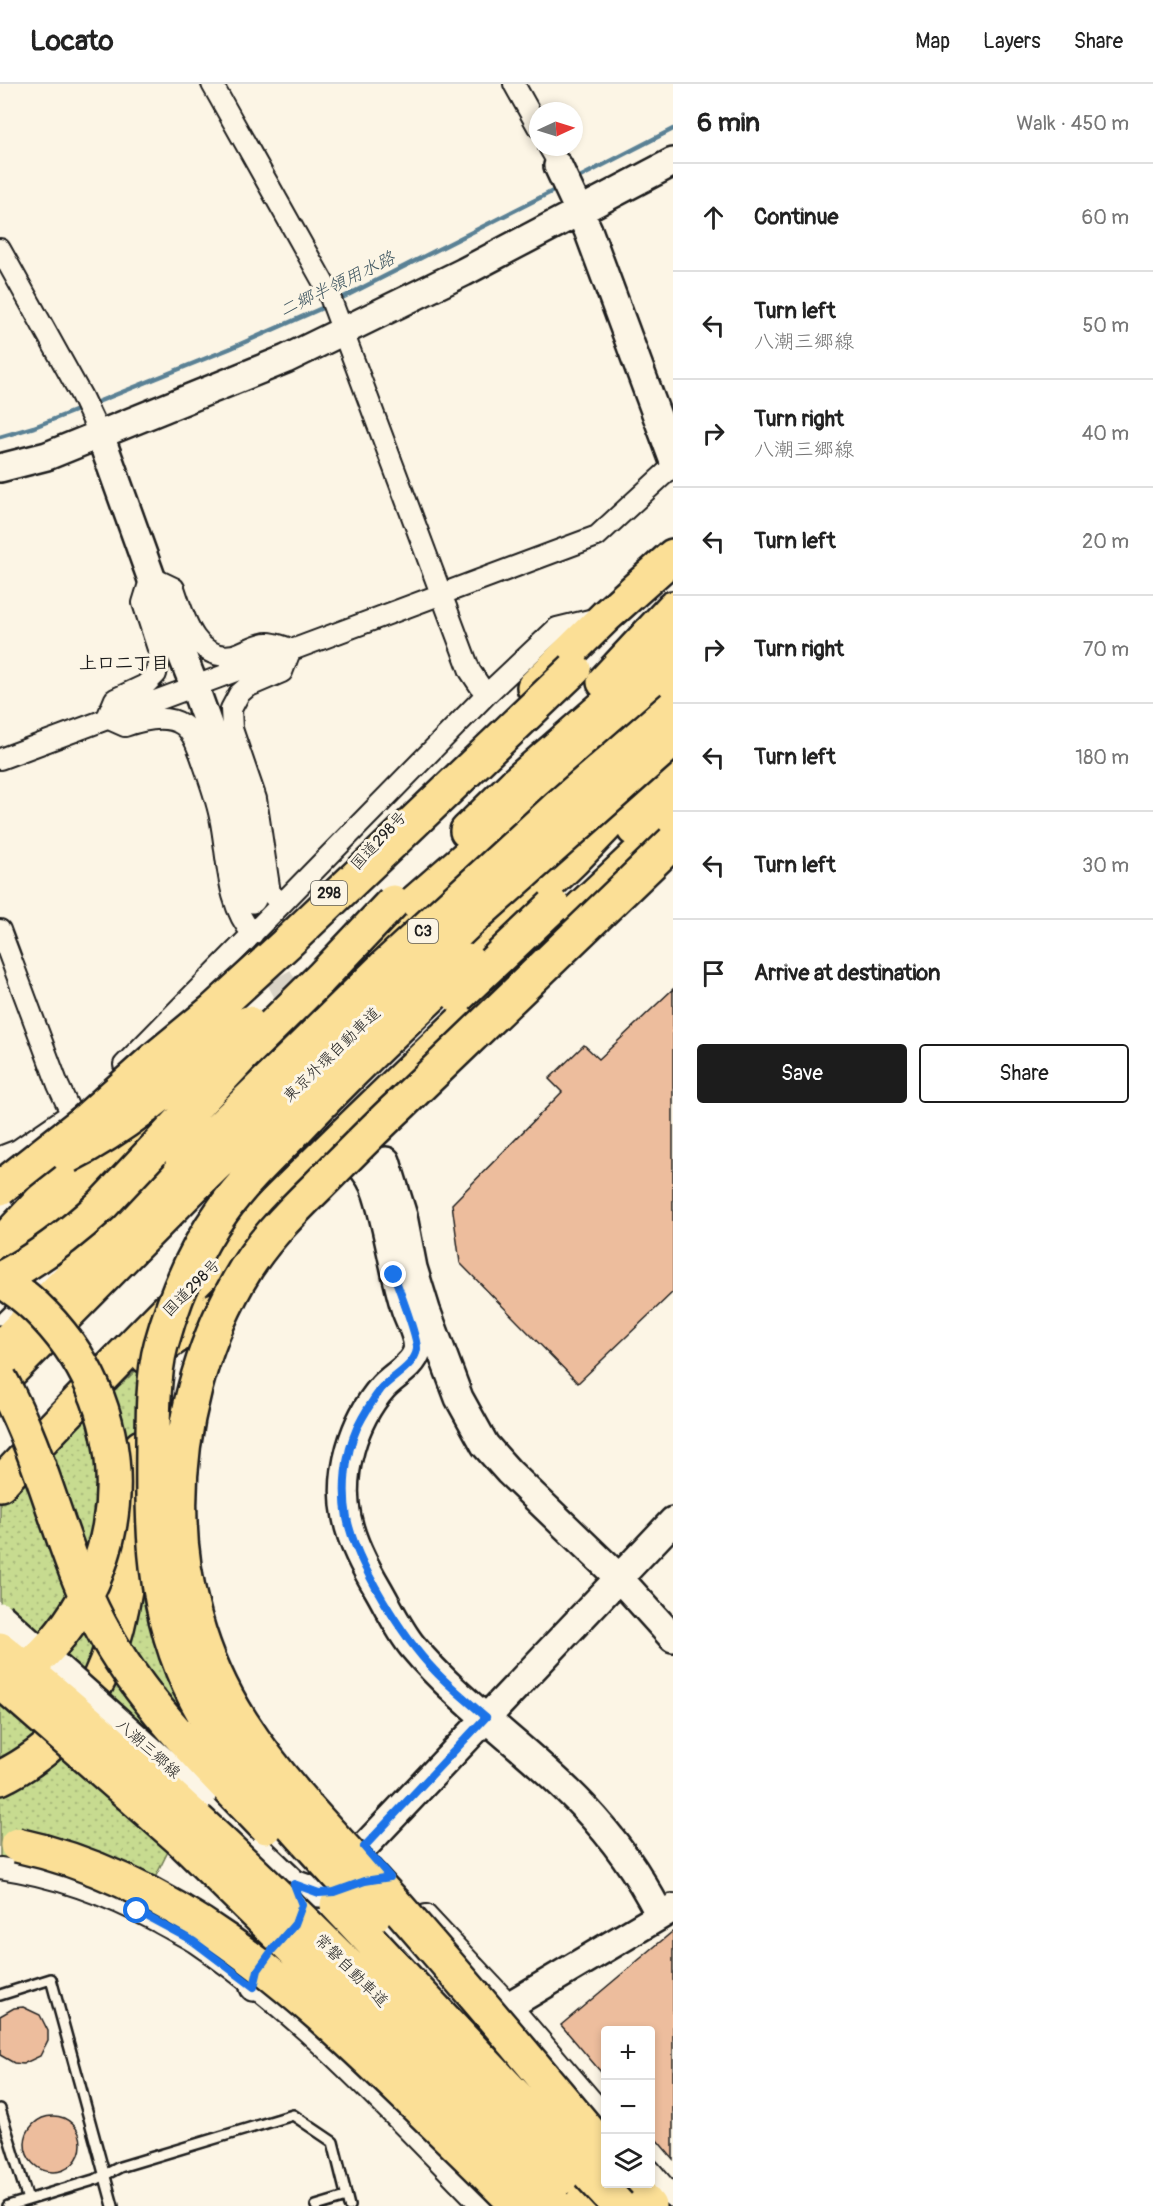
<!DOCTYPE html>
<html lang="en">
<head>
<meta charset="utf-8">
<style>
  :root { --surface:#fff; --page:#f2f2f2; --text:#222; --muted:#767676; --line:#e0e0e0; --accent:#1c1c1c }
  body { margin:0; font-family:Pangolin,"Klee One",sans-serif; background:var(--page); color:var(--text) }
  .controls { position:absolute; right:18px; bottom:18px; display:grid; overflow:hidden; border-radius:6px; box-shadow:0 3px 9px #0003 }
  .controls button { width:54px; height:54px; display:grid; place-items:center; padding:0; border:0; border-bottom:2px solid var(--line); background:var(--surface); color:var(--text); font:30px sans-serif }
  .compass { position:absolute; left:529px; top:18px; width:54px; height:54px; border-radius:50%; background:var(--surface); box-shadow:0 3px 9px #0003; rotate:86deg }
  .stop { position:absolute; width:18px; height:18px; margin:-14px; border:4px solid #1a73e8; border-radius:50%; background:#fff }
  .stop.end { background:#1a73e8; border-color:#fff; box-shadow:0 2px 6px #0008 }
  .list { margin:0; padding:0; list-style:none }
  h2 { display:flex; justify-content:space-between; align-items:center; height:78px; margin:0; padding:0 24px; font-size:26px }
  h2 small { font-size:20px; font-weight:400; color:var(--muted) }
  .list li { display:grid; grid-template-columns:39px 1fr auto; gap:18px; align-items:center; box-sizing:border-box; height:108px; padding:0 24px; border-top:2px solid var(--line) }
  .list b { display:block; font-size:22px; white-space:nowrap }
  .list p { margin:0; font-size:20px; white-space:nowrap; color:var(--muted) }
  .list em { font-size:20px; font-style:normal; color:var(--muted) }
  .actions { display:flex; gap:12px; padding:18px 24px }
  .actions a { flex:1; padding:14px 0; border:2px solid var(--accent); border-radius:6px; text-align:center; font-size:21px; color:var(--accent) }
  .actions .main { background:var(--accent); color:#fff }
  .icon { flex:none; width:33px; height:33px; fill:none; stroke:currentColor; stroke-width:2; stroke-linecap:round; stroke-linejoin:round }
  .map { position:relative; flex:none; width:673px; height:2122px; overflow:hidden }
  header { display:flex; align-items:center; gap:36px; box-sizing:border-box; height:84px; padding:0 30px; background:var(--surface); border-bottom:2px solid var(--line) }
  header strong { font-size:28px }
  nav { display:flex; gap:33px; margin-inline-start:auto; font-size:21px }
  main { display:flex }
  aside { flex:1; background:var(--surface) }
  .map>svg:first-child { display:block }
  .green { fill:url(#green-dots); stroke:#727c56; stroke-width:1.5 }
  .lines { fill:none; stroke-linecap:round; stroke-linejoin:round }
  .stream { stroke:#5a8195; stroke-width:4.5 }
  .building { fill:#edbd9d; stroke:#1c1c1c; stroke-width:1.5 }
  .secondary-tunnel { stroke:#dad4c7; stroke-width:27; stroke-dasharray:27 14; stroke-linecap:butt }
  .lane-casing { stroke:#1c1c1c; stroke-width:14 }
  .street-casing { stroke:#1c1c1c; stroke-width:24 }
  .secondary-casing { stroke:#1c1c1c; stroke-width:32 }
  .highway-casing { stroke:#1c1c1c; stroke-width:38 }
  .lane { stroke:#fcf5e5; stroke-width:9 }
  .street { stroke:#fcf5e5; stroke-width:20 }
  .secondary { stroke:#fcf5e5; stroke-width:27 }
  .highway { stroke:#fbdf96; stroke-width:33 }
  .secondary-bridge-casing { stroke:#1c1c1c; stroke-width:32; stroke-linecap:butt }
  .highway-bridge-casing { stroke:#1c1c1c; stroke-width:38; stroke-linecap:butt }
  .secondary-bridge { stroke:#fcf5e5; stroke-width:27 }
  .highway-bridge { stroke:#fbdf96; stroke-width:33 }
  .route { stroke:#1a73e8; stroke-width:8 }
  .labels { text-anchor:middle; stroke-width:6; stroke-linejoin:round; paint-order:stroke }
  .shield { fill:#fcf5e5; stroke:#5f5d58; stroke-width:1.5 }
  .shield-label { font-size:15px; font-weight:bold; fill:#1c1c1c }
  .street-label { font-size:16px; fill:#1c1c1c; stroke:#fcf5e5 }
  .water-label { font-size:18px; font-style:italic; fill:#405762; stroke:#fcf5e5 }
  .neighbourhood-label { font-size:18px; font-weight:bold; fill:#1c1c1c; stroke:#fcf5e5 }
</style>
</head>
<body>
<header>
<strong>Locato</strong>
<nav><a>Map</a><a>Layers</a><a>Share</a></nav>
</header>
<main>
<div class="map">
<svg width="673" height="2122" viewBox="0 0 673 2122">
  <defs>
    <pattern id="green-dots" width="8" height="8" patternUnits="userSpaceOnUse" patternTransform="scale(1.5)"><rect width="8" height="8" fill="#c7db90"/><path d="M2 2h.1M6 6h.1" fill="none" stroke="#aabb7c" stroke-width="1.8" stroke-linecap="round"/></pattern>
  </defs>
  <rect width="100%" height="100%" fill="#fcf5e5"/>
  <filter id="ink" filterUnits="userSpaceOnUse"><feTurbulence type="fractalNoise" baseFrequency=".0167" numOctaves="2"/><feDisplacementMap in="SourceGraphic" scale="12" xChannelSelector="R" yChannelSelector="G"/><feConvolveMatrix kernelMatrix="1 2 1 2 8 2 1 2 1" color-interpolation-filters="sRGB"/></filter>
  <g filter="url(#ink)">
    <path class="green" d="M140,1283L174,1334L193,1480L240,1622L144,1816L62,1784L0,1774V1416L58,1357Z"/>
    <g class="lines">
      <path class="stream" d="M574,96L673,45
        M336,217L559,104
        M90,321L229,265L329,221
        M0,353L34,343L82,324"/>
    </g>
    <path class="building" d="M673,905V1208L578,1299L460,1179L452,1120L562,1008L549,995L584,961L599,975Z
      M672,1848L673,1849V2075L650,2048V1946H606V1994L561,1941Z
      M23,1923L40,1931L48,1947V1956L40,1972L23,1980L14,1979L0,1971V1932L14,1924Z
      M25 2060a28 28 0 1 1 56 0a28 28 0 1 1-56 0Z"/>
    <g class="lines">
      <path class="secondary-tunnel" d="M252,815L272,880L306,945L360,1027L386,1077"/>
      <defs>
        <path id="lane" d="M0,1236L49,1188L59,1172
          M0,1911L51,1895L113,2122
          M0,2025L28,2116
          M8,2122L97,2095L120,2083L293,2031L333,2058L349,2122
          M316,2122L346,2113"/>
        <path id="street" d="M212,0L327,205L470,587L486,611
          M514,0L538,43
          M549,63L560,82
          M0,165L81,311L100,351
          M0,675L597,452L673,382
          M0,846L58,1001L71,1029
          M253,850C226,821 228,771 220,733C216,713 208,692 201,672C197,662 193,648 183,641C167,630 142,636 125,642L107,634L115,615L145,601L156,590L160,571L143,519L151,493L174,504C183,530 195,578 233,571C244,569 256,559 268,559C275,559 284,563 291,565L282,588L247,603L239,610L231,625L232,645L256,715L270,809L281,819
          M124,981L486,611L557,544L598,534
          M0,1073L18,1066L69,1031
          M0,1784C56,1792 108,1811 158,1838C170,1845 183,1851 194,1858C301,1930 392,2030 482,2122
          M426,1831L510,1921L606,2033
          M650,2086L673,2113"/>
        <path id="secondary" d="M558,82L588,146L673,375
          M100,351L151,493L194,601L237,722L245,759L252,815
          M0,384L47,372L286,275L464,188L673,78
          M386,1077L403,1132L413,1184L426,1226L459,1314L485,1361L509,1388L619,1494L673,1554
          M358,1079C367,1088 373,1097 377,1110C389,1147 393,1186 405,1224C409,1237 420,1253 417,1267C413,1282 393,1292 383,1303C353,1337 338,1390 347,1434C352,1459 365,1483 378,1505C389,1524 399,1546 413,1563C462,1622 529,1665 582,1721C616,1757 637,1787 660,1831
          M202,1712L294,1800L319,1809L334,1808L360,1799
          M364,1763L673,1437
          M254,1903L258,1886L295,1840
          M510,1921L673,1824"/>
        <path id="highway" d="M604,598L673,524
          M534,603L606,532L673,472
          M634,745L673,710
          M467,747L515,700L673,562
          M374,854L673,593
          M468,877L573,776L664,681
          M0,1161L99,1055
          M14,1175L153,1048
          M0,1264L182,1081
          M147,1273L214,1226
          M0,1298L198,1098
          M0,1400C215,1170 444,953 673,737
          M0,1694C135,1628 125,1490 141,1363
          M561,2094L587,2122
          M631,2100L649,2122"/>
      </defs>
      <use href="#lane" class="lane-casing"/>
      <use href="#street" class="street-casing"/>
      <use href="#secondary" class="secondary-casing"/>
      <use href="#highway" class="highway-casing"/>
      <use href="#lane" class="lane"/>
      <use href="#street" class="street"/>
      <use href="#secondary" class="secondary"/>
      <use href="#highway" class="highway"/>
      <defs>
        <path id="secondary-bridge" d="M0,1532L202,1712"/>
        <path id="highway-bridge" d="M458,912L553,822
          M68,1072C135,1038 191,986 248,939
          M182,1081L383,884L559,722L673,623
          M198,1098L466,840L673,656
          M0,1104L85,1037L151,978L214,926L287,859L574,585
          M0,1195C38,1175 71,1150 102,1121L244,970L321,894L393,818
          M0,1196C28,1212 50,1235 69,1261C147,1371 119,1523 8,1599
          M0,1295C42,1369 57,1452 93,1527C134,1612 202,1676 266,1743
          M0,1565C201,1725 379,1913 561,2094
          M0,1597L179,1754L556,2122
          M17,1761C174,1795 293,1902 405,2011C443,2048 481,2084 518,2122
          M337,1821L619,2122
          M374,1831C339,1793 304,1755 270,1716C246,1688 222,1662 204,1630C154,1544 152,1460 153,1364C153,1333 153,1290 161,1261C174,1214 194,1166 223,1126C243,1098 268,1074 292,1050C348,990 408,934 468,877
          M573,2056L606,2096
          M606,2068C537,1985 468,1903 397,1822C344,1763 285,1706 242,1639C157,1507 162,1333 238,1198C258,1162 287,1132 317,1103C344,1076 371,1048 399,1022C490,934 582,846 673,758"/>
      </defs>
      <use href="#secondary-bridge" class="secondary-bridge-casing"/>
      <use href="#highway-bridge" class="highway-bridge-casing"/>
      <use href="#secondary-bridge" class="secondary-bridge"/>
      <use href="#highway-bridge" class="highway-bridge"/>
    </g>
  </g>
  <g class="lines" filter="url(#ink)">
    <path class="route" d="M137,1827L193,1857L254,1903L258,1886L273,1865L295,1840L302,1821L294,1800L319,1809L334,1808L365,1797L390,1793L364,1763L486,1633C469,1618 450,1603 435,1587C403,1554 356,1479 347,1434C342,1405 345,1371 357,1344C364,1330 372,1317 381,1305C391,1293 415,1282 417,1265C418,1253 399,1206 394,1191"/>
  </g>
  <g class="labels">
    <g class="shield">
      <rect x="311" y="797" width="36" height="24" rx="4.5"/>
      <rect x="408" y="835" width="30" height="24" rx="4.5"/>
    </g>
    <g class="shield-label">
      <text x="329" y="814">298</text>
      <text x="423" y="852">C3</text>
    </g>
    <g class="street-label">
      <text transform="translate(378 756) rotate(-47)" y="6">国道298号</text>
      <text transform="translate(331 970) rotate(-44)" y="6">東京外環自動車道</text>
      <text transform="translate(191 1203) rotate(-45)" y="6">国道298号</text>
      <text transform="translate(149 1664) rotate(42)" y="6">八潮三郷線</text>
      <text transform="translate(352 1886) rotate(45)" y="6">常磐自動車道</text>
    </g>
    <g class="water-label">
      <text transform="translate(337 200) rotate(-26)" y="6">二郷半領用水路</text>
    </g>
    <g class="neighbourhood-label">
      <text x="124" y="585">上口二丁目</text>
    </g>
  </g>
</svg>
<div class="controls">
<button>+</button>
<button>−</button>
<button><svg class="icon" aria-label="layers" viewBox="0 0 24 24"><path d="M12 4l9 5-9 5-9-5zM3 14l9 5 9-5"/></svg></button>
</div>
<svg class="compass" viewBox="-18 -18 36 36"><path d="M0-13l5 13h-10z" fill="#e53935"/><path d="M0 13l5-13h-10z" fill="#767676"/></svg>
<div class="stop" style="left:137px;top:1827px"></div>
<div class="stop end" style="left:394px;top:1191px"></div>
</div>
<aside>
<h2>6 min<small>Walk · 450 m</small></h2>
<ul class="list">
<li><svg class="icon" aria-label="ahead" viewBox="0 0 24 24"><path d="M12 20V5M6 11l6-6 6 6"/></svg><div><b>Continue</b></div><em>60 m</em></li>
<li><svg class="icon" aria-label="left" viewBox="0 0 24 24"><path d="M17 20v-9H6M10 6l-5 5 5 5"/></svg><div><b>Turn left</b><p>八潮三郷線</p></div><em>50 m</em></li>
<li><svg class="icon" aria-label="right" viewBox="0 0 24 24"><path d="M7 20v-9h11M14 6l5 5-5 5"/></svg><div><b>Turn right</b><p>八潮三郷線</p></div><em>40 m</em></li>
<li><svg class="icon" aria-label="left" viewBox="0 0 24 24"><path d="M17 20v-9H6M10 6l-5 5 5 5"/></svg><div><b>Turn left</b></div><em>20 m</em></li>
<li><svg class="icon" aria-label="right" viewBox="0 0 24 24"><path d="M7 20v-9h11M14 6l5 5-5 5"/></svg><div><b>Turn right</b></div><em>70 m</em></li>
<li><svg class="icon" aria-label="left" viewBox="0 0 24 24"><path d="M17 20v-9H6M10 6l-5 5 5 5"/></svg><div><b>Turn left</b></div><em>180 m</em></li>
<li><svg class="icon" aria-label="left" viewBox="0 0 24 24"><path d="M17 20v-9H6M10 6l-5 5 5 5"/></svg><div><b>Turn left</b></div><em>30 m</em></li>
<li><svg class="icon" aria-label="arrive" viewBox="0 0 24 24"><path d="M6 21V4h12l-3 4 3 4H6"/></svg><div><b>Arrive at destination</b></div></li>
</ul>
<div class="actions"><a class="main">Save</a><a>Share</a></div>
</aside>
</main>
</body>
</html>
